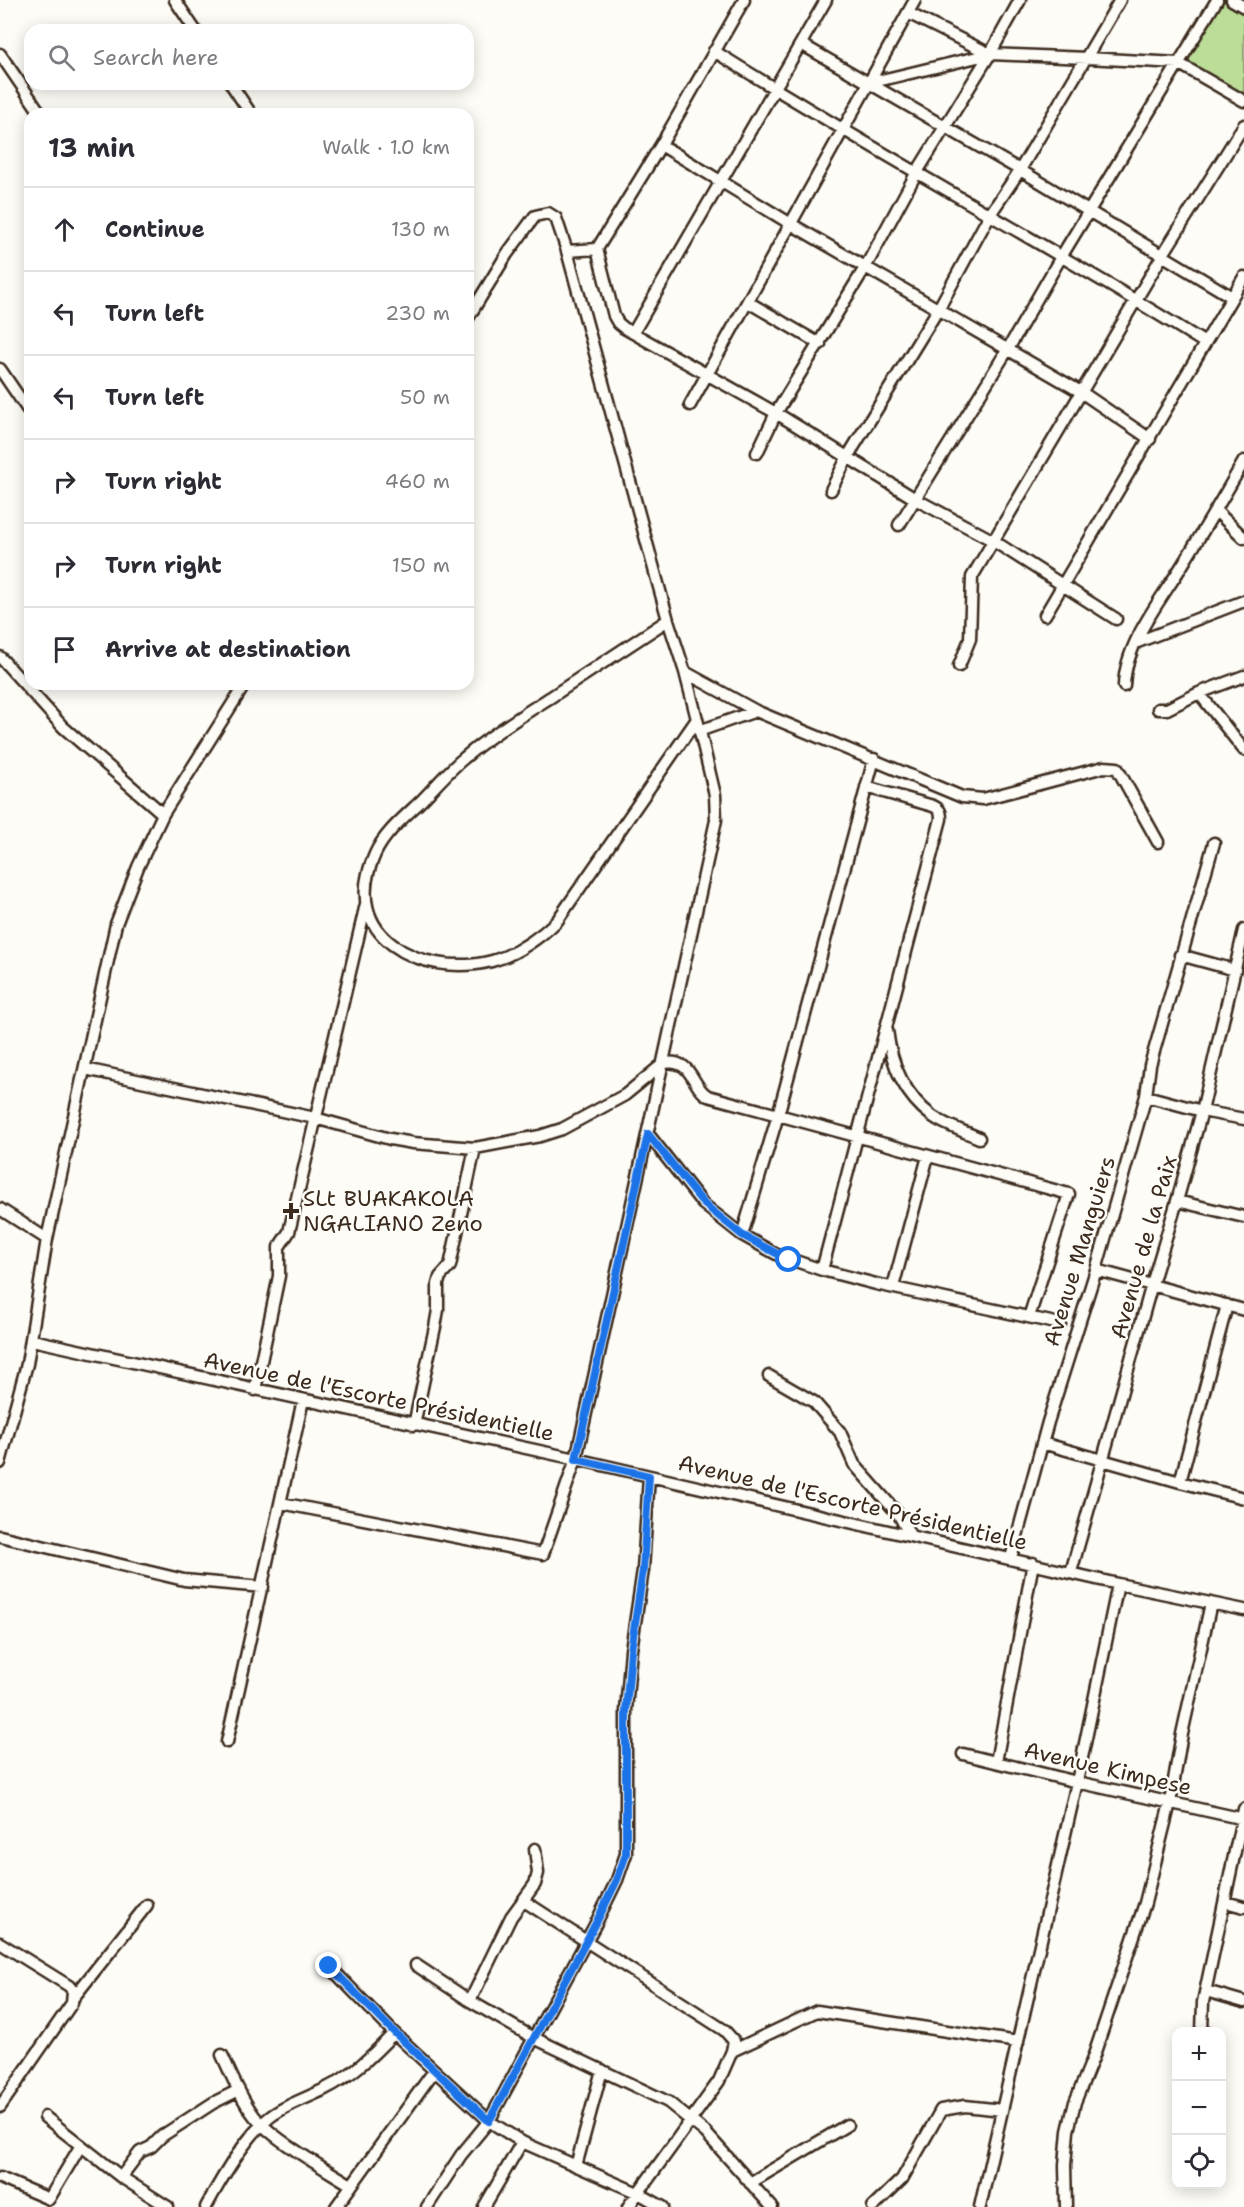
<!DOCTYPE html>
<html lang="en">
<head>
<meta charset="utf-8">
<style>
  :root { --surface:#fff; --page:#f2f2f3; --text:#2b2b33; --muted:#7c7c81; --line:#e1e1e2 }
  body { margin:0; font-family:"Shantell Sans",sans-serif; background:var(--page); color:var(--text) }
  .controls { position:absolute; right:18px; bottom:18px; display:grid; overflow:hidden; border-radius:12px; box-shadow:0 3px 15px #0003 }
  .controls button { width:54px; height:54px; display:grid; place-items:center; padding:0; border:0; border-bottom:2px solid var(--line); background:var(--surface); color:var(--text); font:30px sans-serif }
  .stop { position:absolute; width:18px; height:18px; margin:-14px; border:4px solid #1a73e8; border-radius:50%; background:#fff }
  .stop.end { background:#1a73e8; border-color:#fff; box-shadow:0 2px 6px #0008 }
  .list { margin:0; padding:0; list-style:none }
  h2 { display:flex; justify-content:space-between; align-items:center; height:78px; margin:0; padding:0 24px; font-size:26px }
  h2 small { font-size:20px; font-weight:400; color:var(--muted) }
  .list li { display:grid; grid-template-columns:39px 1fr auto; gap:18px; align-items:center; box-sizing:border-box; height:84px; padding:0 24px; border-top:2px solid var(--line) }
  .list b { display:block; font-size:22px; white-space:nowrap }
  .list em { font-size:20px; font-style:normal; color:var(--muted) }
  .icon { flex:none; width:33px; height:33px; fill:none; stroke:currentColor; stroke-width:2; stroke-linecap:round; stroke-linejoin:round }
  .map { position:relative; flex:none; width:1244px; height:2207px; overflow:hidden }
  .search { position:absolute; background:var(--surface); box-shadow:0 3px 15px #0003; left:24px; top:24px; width:450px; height:66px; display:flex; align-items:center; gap:15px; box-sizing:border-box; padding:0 21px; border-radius:18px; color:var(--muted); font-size:22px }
  .panel { position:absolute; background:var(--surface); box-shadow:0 3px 15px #0003; left:24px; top:108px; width:450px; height:582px; border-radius:18px }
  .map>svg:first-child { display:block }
  .green { fill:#bbdd97; stroke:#7b845a; stroke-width:1.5 }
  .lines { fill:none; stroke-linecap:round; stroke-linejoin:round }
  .minor-casing { stroke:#3b2a1e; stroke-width:15 }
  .minor { stroke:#fdfcf7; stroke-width:10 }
  .route { stroke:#1a73e8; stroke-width:8 }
  .poi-dot { fill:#3b2a1e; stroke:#fdfcf7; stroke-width:2 }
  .labels { text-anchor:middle; stroke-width:5; stroke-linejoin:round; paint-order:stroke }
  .poi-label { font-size:22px; fill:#3b2a1e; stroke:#fdfcf7; text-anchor:start }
  .street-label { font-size:22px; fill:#3b2a1e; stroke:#fdfcf7 }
</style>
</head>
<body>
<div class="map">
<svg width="1244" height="2207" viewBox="0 0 1244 2207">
  <rect width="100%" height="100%" fill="#fdfcf7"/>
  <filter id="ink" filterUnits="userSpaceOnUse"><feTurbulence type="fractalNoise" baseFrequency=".0167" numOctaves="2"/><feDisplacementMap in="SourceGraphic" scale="12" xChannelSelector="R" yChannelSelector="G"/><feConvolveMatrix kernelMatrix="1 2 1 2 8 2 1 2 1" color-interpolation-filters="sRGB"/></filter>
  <g filter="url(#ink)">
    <path class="green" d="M1222,0L1244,12V96L1186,61Z"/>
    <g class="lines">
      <defs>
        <path id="minor" d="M175,0L195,30
          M1232,0L1244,7
          M908,13L990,54
          M801,44L1020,170L1232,297
          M714,51C875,153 1044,242 1205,343
          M0,54L41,114
          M869,83L990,54L1087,58L1178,63L1244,101
          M231,84L251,114
          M661,145L791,224L1081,392L1150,439
          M597,249L661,145L744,0
          M567,251L597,249L614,316L618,323L624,328L776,413L917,500L992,540L1116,619
          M748,302L820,344
          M633,333L826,0
          M0,369L30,413
          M690,405L915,0
          M757,453L776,413L866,266L917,172L990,54L1020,0
          M831,490L848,456L939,308L989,216L1020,170L1120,0
          M1216,511L1244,538
          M899,525L1008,349L1061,257L1217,0
          M1045,615L1244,277
          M668,620C630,645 592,670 554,695C523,715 492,734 464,758C448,771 434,788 419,803C403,818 384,834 375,854C337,936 422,979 492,961C517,954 538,939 557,921L697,719
          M1135,643L1244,601
          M0,657L63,727L163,814
          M959,666L970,639L972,577L1162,256L1244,125
          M685,672L756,711L962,797L983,799L1104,767L1117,768L1158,842
          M1124,686C1125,643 1161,600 1183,564C1204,530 1224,496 1244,461
          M1199,693L1244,750
          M1158,709H1167L1199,693L1244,676
          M699,731L756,711
          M1180,955L1235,970
          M887,1030C891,1064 904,1095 932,1116C946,1126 964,1131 979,1138
          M85,1069L315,1118L390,1139L413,1143L475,1148L540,1136L562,1129L625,1095L664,1063C693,1058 691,1087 708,1096L1069,1194L1029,1317
          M1146,1096L1202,1111L1244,1119
          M648,1134L703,1204L742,1235L778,1255L822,1270L876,1284L1060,1324
          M1177,1201L1244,1217
          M0,1209L47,1239
          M742,1235L778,1115L874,759
          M822,1270L941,819C941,812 940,809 933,806L866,787
          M1096,1270L1244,1310
          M893,1287L928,1156
          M32,1340L576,1459L1118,1584L1244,1610
          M769,1376L814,1402L840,1432L854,1464L899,1515L910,1535
          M255,1390L279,1276V1247L289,1232L366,904
          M414,1425L435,1327L438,1310V1284L440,1277L450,1266L475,1148
          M1042,1443L1180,1482L1244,1498
          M0,1463L27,1364L47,1239L116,924L138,867L163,814L245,684
          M1180,1482L1227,1305
          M281,1503L543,1554L576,1459L716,820L715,795L697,719L685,672L668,620L567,251L556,218L548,213L535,216L507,254L468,318
          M0,1536L184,1580L263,1587
          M1011,1558L1048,1422L1096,1270L1146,1096L1150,1065L1214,843
          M1071,1572L1152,1284L1177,1201L1202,1111L1244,930
          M227,1742L303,1400
          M963,1754L1077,1782L1244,1819
          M996,1762L1033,1563
          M524,1901L724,2030L734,2041L732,2051L719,2081L628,2207
          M1225,1902L1244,1907
          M0,1943L69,1986L73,1991L72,2003L0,2107
          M416,1965L470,2001L534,2038L668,2102L705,2132L772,2207
          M329,1966L394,2033L489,2121L522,2142L638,2193L663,2207
          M1206,1991L1244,2002
          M74,1997L147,1905
          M470,2001L511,1917L535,1884L538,1873L535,1849
          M1202,2032L1203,2002L1244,1809
          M732,2051L817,2011L1018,2042
          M222,2055C232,2076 241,2099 255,2117C275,2141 324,2168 351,2185
          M45,2117L121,2177L168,2207
          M576,2166L602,2070
          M121,2177L140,2152L151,2147L162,2136L213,2103L239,2090
          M0,2178L49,2199L81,2145
          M750,2183L847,2125
          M206,2207C221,2179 245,2137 270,2117C285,2105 305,2099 323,2090C352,2076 372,2056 394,2033
          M336,2207L434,2071
          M427,2207L461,2155L489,2121L595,1925L617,1880L626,1854V1711L631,1650L643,1570L649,1476
          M484,2207L522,2142
          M873,2207L902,2179L941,2110L965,2106L1002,2110
          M980,2207L1077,1782L1118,1584
          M1066,2207L1065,2165L1068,2131L1075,2102L1093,2058L1145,1903L1170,1803L1182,1734L1211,1603"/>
      </defs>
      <use href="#minor" class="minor-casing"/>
      <use href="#minor" class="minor"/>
    </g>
  </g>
  <g class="lines" filter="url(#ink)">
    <path class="route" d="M329,1966L394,2032L489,2121L595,1925L617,1880L626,1854V1712L631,1650L643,1570L649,1476L576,1459L648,1134L704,1204L742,1235L789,1260"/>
  </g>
  <path class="poi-dot" d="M288 1202h6v6h6v6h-6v6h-6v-6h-6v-6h6z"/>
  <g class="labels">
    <g class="poi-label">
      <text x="303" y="1206">SLt BUAKAKOLA<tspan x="303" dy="25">NGALIANO Zeno</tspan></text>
    </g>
    <g class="street-label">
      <text transform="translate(1143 1247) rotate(-74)" y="8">Avenue de la Paix</text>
      <text transform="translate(1079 1251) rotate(-73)" y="8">Avenue Manguiers</text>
      <text transform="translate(379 1396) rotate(12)" y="8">Avenue de l'Escorte Présidentielle</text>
      <text transform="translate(853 1502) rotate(13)" y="8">Avenue de l'Escorte Présidentielle</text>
      <text transform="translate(1108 1768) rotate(13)" y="8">Avenue Kimpese</text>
    </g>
  </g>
</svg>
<div class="controls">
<button>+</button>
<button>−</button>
<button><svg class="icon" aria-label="locate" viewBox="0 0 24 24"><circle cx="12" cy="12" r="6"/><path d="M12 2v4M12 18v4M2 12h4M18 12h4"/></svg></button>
</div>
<div class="stop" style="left:789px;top:1260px"></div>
<div class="stop end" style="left:329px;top:1966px"></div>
<div class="search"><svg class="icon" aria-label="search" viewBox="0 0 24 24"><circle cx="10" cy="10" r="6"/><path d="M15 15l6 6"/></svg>Search here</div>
<section class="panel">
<h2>13 min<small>Walk · 1.0 km</small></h2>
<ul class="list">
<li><svg class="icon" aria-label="ahead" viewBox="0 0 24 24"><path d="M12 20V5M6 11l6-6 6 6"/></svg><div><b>Continue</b></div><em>130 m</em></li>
<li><svg class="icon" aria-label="left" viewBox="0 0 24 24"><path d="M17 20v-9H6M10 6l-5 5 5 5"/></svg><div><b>Turn left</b></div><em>230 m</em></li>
<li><svg class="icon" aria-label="left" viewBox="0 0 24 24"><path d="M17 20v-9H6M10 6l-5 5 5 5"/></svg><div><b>Turn left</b></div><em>50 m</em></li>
<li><svg class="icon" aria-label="right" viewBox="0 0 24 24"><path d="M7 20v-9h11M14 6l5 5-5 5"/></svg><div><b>Turn right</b></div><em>460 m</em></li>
<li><svg class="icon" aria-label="right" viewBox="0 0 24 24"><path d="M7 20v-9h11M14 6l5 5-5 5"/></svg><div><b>Turn right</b></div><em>150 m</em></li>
<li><svg class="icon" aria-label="arrive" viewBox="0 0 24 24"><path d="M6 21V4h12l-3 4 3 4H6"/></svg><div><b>Arrive at destination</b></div></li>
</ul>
</section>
</div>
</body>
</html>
